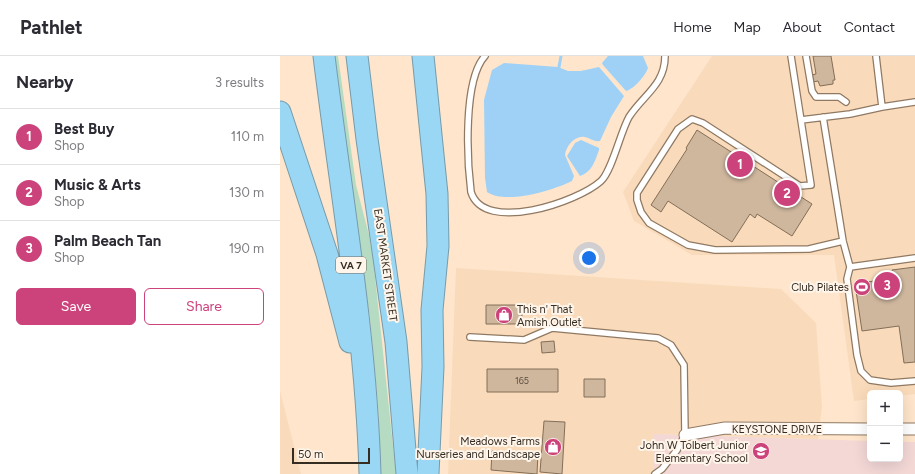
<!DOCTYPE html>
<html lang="en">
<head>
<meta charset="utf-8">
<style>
  :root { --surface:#fff; --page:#f2f2f3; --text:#2b2b33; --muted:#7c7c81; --line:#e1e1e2; --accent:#cc427b }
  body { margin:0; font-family:Figtree,sans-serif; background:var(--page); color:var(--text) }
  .controls { position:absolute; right:12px; bottom:12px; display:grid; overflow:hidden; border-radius:6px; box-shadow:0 4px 16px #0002 }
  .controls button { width:36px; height:36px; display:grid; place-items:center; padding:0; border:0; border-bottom:1px solid var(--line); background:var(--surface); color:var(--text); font:20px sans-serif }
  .scale { position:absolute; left:12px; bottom:10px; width:78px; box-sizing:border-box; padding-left:4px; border:2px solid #352c22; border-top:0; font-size:11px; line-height:14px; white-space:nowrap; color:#352c22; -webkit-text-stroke:3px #fff5ea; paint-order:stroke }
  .you { position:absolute; left:309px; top:202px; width:14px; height:14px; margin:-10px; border:3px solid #fff; border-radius:50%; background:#1a73e8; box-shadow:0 0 0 6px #1a73e833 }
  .badge { display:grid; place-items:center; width:26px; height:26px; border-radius:50%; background:var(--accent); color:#fff; font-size:13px; font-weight:700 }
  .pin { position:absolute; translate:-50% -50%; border:2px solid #fff; box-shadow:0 1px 4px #0006 }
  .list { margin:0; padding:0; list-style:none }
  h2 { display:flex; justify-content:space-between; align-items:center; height:52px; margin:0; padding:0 16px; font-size:17px }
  h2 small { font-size:13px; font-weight:400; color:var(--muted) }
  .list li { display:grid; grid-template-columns:26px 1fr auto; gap:12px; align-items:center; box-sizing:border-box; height:56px; padding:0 16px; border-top:1px solid var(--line) }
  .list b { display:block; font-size:15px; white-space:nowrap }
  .list p { margin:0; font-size:13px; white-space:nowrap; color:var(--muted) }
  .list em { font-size:13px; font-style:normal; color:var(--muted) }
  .actions { display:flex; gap:8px; padding:12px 16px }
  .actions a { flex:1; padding:9px 0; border:1px solid var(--accent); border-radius:6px; text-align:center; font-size:14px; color:var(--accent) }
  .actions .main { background:var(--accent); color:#fff }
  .map { position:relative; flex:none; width:635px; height:418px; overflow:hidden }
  header { display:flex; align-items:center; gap:24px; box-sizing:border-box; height:56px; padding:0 20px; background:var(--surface); border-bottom:1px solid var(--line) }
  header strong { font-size:19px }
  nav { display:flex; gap:22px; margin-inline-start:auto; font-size:14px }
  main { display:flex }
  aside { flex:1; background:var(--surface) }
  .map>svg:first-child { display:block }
  .built { fill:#f9dbbb }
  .education { fill:#f3d8d6 }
  .green { fill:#b5dcc3 }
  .water { fill:#9fd1f6 }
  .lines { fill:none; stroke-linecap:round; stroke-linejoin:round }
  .stream { stroke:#9fd1f6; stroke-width:3 }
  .building { fill:#cfb79e; stroke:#846e57 }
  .service-casing { stroke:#907962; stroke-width:8 }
  .minor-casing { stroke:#907962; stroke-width:13 }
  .motorway-casing { stroke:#779baa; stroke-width:23 }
  .service { stroke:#fff; stroke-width:5.5 }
  .minor { stroke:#fff; stroke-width:11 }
  .motorway { stroke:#9ad7f4; stroke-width:21 }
  .labels { text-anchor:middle; stroke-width:4; stroke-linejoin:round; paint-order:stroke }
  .number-label { font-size:9px; fill:#5c4f41 }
  .shield { fill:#fff5ea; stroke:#72685e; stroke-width:1 }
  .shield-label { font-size:10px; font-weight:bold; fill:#352c22 }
  .street-label { font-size:11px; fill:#352c22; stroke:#fff5ea }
  .poi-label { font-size:11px; fill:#352c22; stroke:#fff5ea; text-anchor:end }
</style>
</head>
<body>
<header>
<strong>Pathlet</strong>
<nav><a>Home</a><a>Map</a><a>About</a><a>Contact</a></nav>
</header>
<main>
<aside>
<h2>Nearby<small>3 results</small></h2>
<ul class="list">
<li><span class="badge">1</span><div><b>Best Buy</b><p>Shop</p></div><em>110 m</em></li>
<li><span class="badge">2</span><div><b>Music &amp; Arts</b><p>Shop</p></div><em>130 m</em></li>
<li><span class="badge">3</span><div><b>Palm Beach Tan</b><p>Shop</p></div><em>190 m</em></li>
</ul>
<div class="actions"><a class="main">Save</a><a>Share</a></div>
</aside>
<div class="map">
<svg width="635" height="418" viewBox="0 0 635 418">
  <rect width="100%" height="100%" fill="#fee5cb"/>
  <path class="built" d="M432,0H635V338L620,340V337H590V343L574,345L554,199H412L354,165L343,136Z
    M176,212L501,233L536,267L542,351L538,383L373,378V418H168Z
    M0,335L21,418H0Z"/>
  <path class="education" d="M373,378L590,385V403H620V386H635V418H373Z"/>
  <path class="green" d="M53,0H58L76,129L89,179L93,202L116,418H101L98,349L90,263Z"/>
  <path class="water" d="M328,0H363L368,12C365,20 354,33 346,35L323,9L322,7Z
    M224,7L278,11L288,15H301L319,11L344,40L331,61L320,85C314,86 310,82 305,81C295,79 286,90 285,99L294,120L292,125C274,134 226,149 207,136L205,122L204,44L212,14Z
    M301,84L319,92V94C315,105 312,116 300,120L287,100L295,87Z"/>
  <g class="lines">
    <path class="stream" d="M279,11L281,0"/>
  </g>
  <path class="building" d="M533,0H551L555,24H553V28L540,30L538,25L528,27L527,20L536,18Z
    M417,74L532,148L512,180L477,158L475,162L470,158L452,186L388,145L381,156L371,149L407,93L406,92Z
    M635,211V306L624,307L619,270L582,275L575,228L613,222L612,214Z
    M206,249H242V268H206Z
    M274,285L275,296L262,297L261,286Z
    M207,313H278V336H207Z
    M304,323H325V341H304Z
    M264,365L285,366L282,418L260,416Z
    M212,395L258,397L257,418L211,414Z"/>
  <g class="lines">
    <defs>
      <path id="service" d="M205,0C183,24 187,104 191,136C204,178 298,146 321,125C332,115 340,77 349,61C363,39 385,29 385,0
        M511,0L531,129L520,130L423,67L412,63L398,73L357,137V144L361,156L369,167L408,189L435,194L529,193L563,185
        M526,0L532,35L536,41H559L566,46
        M596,0L602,51
        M543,61L563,185L570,211L567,223L577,299L581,315L590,324L611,327L635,325
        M521,64L570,58L602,51L635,46
        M570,211L635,202
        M190,281L244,284L272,272L378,282L391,289L404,309L405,379L397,394L382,413L375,418"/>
      <path id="minor" d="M620,373H635
        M405,379L445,372L590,373"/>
      <path id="motorway" d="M44,0C61,139 86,278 90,418
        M77,0L87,83L116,286L127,418
        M143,0L157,138L158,190L152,254L153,311L148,418
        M0,56L47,198L70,286"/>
    </defs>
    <use href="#service" class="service-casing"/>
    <use href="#minor" class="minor-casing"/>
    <use href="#motorway" class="motorway-casing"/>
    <use href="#service" class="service"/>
    <use href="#minor" class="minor"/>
    <use href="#motorway" class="motorway"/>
  </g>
  <defs>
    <symbol id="stadium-disc" viewBox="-11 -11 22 22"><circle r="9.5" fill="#cc427b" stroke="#fff5ea"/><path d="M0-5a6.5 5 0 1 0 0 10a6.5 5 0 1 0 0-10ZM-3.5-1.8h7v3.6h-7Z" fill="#fff"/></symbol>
    <symbol id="shop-disc" viewBox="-11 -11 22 22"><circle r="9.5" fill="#cc427b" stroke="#fff5ea"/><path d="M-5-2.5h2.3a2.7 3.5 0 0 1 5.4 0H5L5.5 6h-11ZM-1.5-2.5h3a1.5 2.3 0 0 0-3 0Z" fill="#fff"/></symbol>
    <symbol id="school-disc" viewBox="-11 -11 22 22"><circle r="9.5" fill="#cc427b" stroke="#fff5ea"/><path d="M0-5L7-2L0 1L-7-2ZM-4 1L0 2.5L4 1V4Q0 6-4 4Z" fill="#fff"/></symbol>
  </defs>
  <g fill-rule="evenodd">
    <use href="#stadium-disc" x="572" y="221" width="20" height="20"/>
    <use href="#shop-disc" x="214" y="249" width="20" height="20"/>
    <use href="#shop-disc" x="263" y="381" width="20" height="20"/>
    <use href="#school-disc" x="471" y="385" width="20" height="20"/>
  </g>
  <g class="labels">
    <g class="number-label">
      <text x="242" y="328">165</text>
    </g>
    <rect class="shield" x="56" y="201" width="30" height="16" rx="3"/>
    <g class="shield-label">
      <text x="71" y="213">VA 7</text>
    </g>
    <g class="street-label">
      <text transform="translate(106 209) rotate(82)" y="4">EAST MARKET STREET</text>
      <text x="497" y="377">KEYSTONE DRIVE</text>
    </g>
    <g class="poi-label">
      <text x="569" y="235">Club Pilates</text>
      <text x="237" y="257" text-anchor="start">This n' That<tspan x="237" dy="13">Amish Outlet</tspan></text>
      <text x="260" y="389">Meadows Farms<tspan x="260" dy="13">Nurseries and Landscape</tspan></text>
      <text x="468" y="393">John W Tolbert Junior<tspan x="468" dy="13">Elementary School</tspan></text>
    </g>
  </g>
</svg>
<div class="controls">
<button>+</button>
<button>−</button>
</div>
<div class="scale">50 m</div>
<div class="you"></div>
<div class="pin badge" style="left:460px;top:108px">1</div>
<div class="pin badge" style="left:507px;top:137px">2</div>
<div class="pin badge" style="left:607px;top:229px">3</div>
</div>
</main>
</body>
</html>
